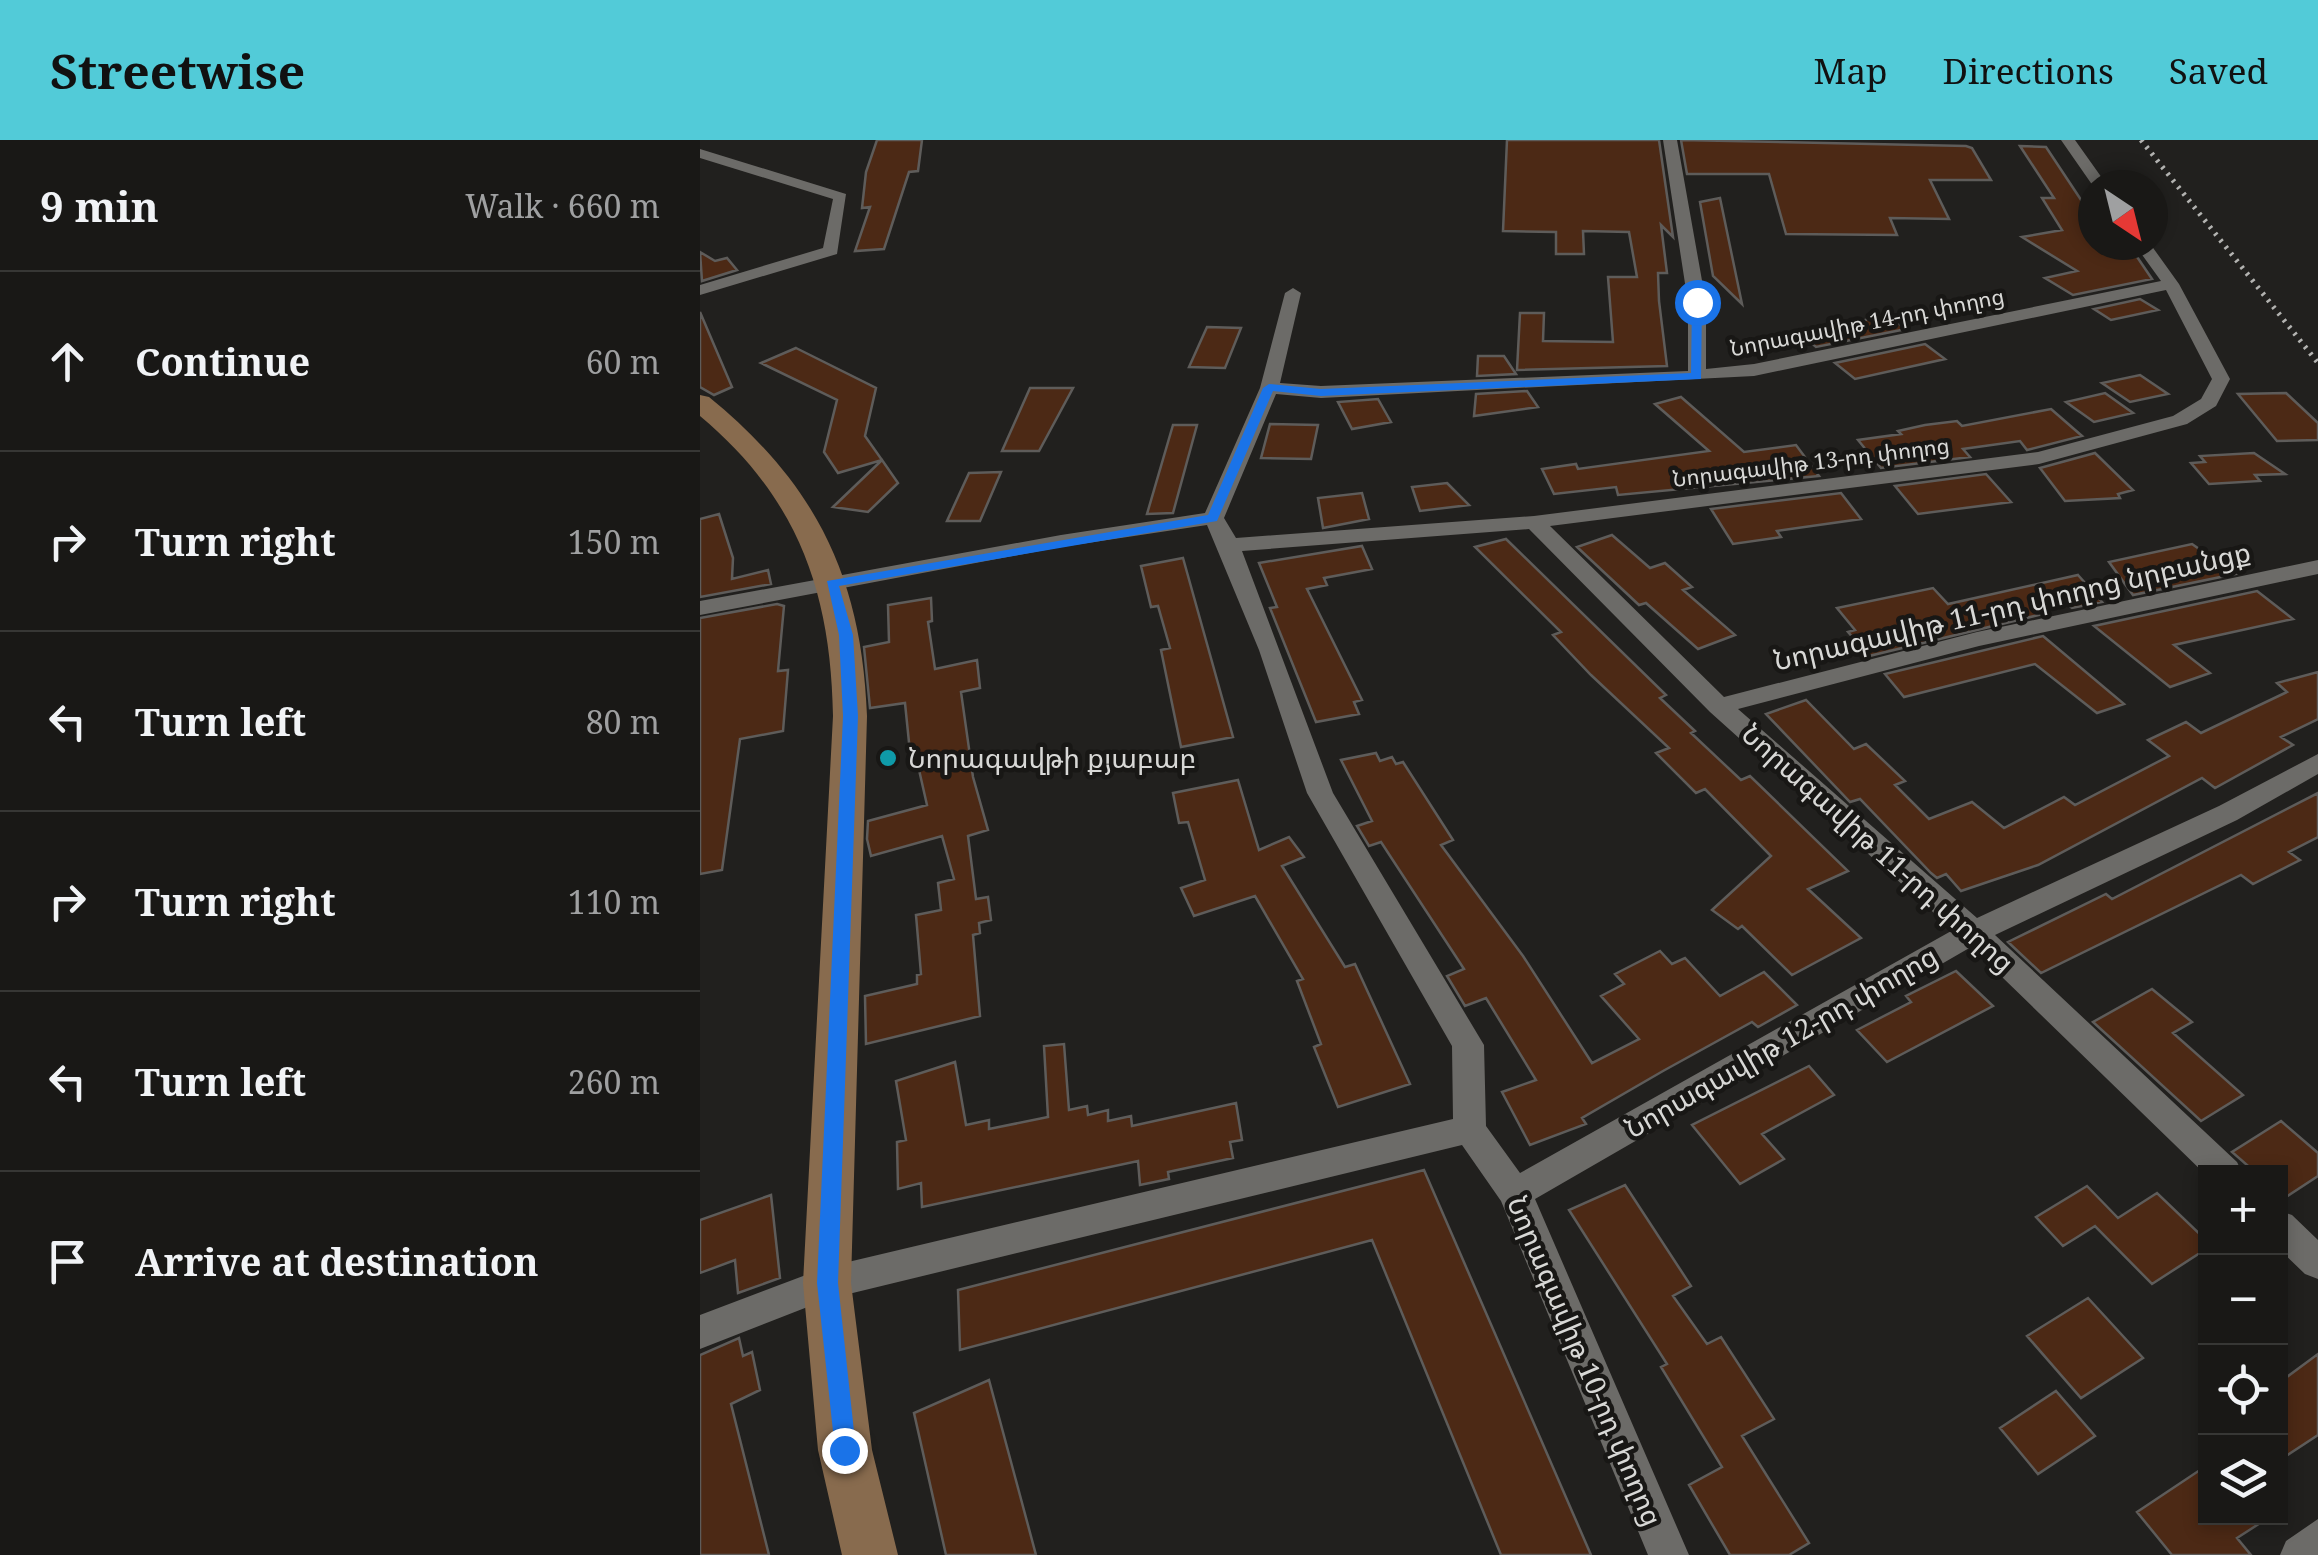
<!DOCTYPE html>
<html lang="en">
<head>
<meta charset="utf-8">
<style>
  :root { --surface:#191816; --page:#262523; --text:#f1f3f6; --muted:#9fa0a1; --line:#373735; --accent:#52cbd8 }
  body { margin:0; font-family:"Noto Serif","Noto Sans Armenian",serif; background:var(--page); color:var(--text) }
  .controls { position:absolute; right:30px; bottom:30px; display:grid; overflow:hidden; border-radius:0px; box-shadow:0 5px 15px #0003 }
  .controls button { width:90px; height:90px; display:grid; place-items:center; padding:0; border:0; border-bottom:2px solid var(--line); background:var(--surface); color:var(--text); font:50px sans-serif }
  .compass { position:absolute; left:1378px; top:30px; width:90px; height:90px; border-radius:50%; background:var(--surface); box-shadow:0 5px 15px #0003; rotate:145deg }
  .stop { position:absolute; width:30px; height:30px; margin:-22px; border:8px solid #1a73e8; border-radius:50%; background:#fff }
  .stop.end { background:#1a73e8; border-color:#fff; box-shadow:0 2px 10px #0008 }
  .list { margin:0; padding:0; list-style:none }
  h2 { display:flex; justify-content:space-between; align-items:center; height:130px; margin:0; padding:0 40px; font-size:42px }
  h2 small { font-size:32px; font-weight:400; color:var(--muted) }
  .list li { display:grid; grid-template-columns:65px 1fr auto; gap:30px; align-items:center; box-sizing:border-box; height:180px; padding:0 40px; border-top:2px solid var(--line) }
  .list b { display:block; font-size:38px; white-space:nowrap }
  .list em { font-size:32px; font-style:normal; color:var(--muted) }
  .icon { flex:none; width:55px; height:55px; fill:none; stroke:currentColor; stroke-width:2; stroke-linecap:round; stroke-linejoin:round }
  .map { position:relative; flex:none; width:1618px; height:1415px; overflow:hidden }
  header { display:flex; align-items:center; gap:60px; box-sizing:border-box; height:140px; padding:0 50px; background:var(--accent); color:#111 }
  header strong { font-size:48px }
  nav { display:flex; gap:55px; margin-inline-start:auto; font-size:35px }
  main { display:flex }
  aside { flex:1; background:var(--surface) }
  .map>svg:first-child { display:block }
  .building { fill:#4c2915; stroke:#5e5c5a; stroke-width:2.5 }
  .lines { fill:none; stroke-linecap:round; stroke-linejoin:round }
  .street { fill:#6c6b68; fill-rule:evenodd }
  .secondary { fill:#886b4e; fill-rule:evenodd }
  .rail { stroke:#b3b3b1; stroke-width:5; stroke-dasharray:2.5 6; stroke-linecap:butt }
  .route { fill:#1a73e8 }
  .culture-dot { fill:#0f9aa8; stroke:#181715; stroke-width:4 }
  .labels { text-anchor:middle; stroke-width:9; stroke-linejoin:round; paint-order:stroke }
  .far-street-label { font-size:22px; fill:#d8d8d6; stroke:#181715 }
  .street-label { font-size:28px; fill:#d8d8d6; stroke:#181715 }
  .poi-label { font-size:28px; fill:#d8d8d6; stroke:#181715; text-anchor:start }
</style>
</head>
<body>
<header>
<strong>Streetwise</strong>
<nav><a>Map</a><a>Directions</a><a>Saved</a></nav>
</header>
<main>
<aside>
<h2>9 min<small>Walk · 660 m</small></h2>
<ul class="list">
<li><svg class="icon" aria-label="ahead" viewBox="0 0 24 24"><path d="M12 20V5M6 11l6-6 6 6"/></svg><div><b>Continue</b></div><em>60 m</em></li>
<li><svg class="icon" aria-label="right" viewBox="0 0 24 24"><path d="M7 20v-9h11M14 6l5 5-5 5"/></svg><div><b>Turn right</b></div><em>150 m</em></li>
<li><svg class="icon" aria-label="left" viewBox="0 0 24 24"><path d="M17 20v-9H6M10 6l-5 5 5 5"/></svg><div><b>Turn left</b></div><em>80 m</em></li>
<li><svg class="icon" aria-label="right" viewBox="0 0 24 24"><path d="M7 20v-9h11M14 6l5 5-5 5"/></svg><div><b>Turn right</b></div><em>110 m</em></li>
<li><svg class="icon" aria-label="left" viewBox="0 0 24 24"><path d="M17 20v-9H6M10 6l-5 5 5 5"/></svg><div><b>Turn left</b></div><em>260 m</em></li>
<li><svg class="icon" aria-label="arrive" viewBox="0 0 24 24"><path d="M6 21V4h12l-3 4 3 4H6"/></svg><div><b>Arrive at destination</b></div></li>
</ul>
</aside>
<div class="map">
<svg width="1618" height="1415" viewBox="0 0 1618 1415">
  <rect width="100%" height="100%" fill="#21201e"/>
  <path class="building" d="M177,0H222L218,31L209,32L184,109L155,111L170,67L162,68L166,32Z
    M807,0H959L973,97L961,85L967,133H958L959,161L967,226L817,230L820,173H844L843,201L913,202L908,137H937L929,92L883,91L884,114H856V92L803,91Z
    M981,0L1266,6L1272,8L1291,40H1230L1249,79L1190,78L1197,95L1086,94L1069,34H987Z
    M1320,6L1346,7L1393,78V105H1429L1452,139L1373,155L1345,138L1377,131L1322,97L1362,90L1342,58H1354Z
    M1020,58L1042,164L1013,136L1000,62Z
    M0,112L15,121L27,118L37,130L2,141Z
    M1440,159L1458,170L1411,180L1394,169Z
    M0,172L32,247L14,255L0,247Z
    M1186,175L1206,189L1116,207L1102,195Z
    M507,187L541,188L525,228L489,227Z
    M1225,204L1245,219L1155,239L1135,223Z
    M96,208L176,248L165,296L182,320L138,333L124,312L137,260L61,223Z
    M778,216H804L816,234L777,236Z
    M1440,235L1468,254L1430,262L1402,243Z
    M330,248H373L339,311H302Z
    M827,251L838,267L774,276L776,254Z
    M1405,253L1433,273L1394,282L1366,262Z
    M1586,253L1618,283V300L1577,301L1538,254Z
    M981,257L1044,312L1096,305L1119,336L918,355L916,347L854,354L842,329L876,324L878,329L1009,311L955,264Z
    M678,259L691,282L652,289L638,262Z
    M1351,269L1382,296L1327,310L1320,301L1263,309L1270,317L1181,328L1158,300L1201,294L1198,291L1225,285L1257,281L1262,286Z
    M570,284L618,285L611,319L561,318Z
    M473,285H497L473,373L447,374Z
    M1395,313L1433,350L1418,354L1420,358L1365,361L1340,328Z
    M1554,313L1585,334L1555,335L1560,341L1509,344L1491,323L1505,322L1500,316Z
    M182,320L198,343L168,372L133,367Z
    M301,332L280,381H247L269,333Z
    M1286,334L1311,362L1218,374L1195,346Z
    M747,343L769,365L720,371L712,347Z
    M662,353L669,379L623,388L618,358Z
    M1141,353L1161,379L1077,391L1081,397L1033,404L1011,369Z
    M19,374L33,418L32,439L68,430L71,444L0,457V379Z
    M912,395L950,428L965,423L992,447L983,450L1035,495L998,509L946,463L939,465L877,407Z
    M806,399L966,555L960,558L995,591L991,593L1041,640L1050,636L1148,731L1108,749L1161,798L1092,835L1042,786L1038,789L1012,770L1071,716L1005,649L996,653L956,613L969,608L891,535L853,495L861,492L775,407Z
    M1492,404L1535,434L1433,455L1409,422Z
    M662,406L672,429L624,438L627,445L607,449L662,560L654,562L659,574L616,582L570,468L577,467L559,423Z
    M483,418L533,597L481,607L461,510L470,508L458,466L451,467L441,426Z
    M1378,435L1402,462L1372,468L1359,458L1347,473L1169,516L1148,492L1155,490L1137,468L1233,448L1248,464Z
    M1557,451L1593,479L1474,505L1510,533L1470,547L1394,486Z
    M231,458L232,481L228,482L235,529L277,520L280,548L261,552L273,637L288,690L268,696L276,759L288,757L291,780L279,783L280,793L273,795L280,876L166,904L165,856L217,844V835L221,834L216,775L241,770L238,743L254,739L242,696L171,716L167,699L168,681L227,665L217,621L211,622L205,563L170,568L164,507L189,502L188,465Z
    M77,464L84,466L78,531L88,530L83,591L40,599L22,730L0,734V478Z
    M1343,496L1424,564L1397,573L1335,524L1204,557L1185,534Z
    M1618,532V579L1581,597L1593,605L1515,648L1502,638L1338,725L1261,751L1246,734L1237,738L1231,733L1160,659L1150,662L1066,574L1106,560L1154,609L1166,604L1205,641L1195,645L1229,679L1272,662L1304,688L1364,657L1375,665L1469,616L1448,600L1486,582L1501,593L1587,552L1577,543Z
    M676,613L680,621L692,617L696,624L703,622L753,700L741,705L823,816L892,923L939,899L901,856L924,844L915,834L960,811L972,824L985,818L1020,856L1064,832L1097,865L1058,887L1052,882L963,931L882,978L886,984L830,1005L802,952L836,940L786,858L765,866L747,836L764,829L681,702L669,706L657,686L672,681L641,620Z
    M538,640L559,710L589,697L604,717L582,726L645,827L655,824L710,944L638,967L614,907L621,904L597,841L603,839L555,756L494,776L481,748L505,740L488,682L479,683L473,653Z
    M1618,653V697L1589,712L1600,720L1553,744L1541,735L1341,833L1308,802L1406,754L1412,759Z
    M1256,831L1293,866L1187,922L1157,890L1211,862L1206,856Z
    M1452,849L1492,882L1473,893L1543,955L1501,981L1393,882Z
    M364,904L369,970L387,966L388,975L408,970V981L431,976L432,986L536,963L542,1000L530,1002L533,1018L468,1032L469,1039L440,1045L438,1021L222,1067L221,1043L198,1049L197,1002L206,1000L196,941L255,922L266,985L289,980V989L348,977L344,906Z
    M1109,926L1134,955L1062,994L1084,1019L1040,1044L992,985Z
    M1581,981L1618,1013V1036L1580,1061V1032H1555L1532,1012Z
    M724,1030L891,1415H801L672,1100L260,1210L258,1150Z
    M925,1045L991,1146L973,1156L1007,1204L1021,1197L1074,1279L1042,1296L1109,1403L1089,1415H1030L989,1345L1022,1327L961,1227L967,1224L869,1070Z
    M1387,1046L1418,1078L1457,1053L1506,1100V1109L1452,1144L1395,1086L1363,1106L1336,1077Z
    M71,1055L80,1138L38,1153L35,1120L0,1133V1080Z
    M1388,1158L1443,1218L1381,1258L1327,1196Z
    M39,1198L43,1216L52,1212L60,1250L31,1264L69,1415H0V1215Z
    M1618,1214V1295L1580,1320V1242Z
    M289,1240L336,1415H246L214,1273Z
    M1356,1251L1395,1296L1338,1334L1300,1288Z
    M1506,1326V1378H1568L1537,1398L1551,1415H1472L1437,1372Z"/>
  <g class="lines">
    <path class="street" d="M963,0H977L1006,163V229L1054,224L1461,141L1435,105H1451L1479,144L1530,239L1516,266L1487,284L1339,324L850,386L1024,557L1277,492L1618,420V434L1279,506L1038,569L1277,778L1519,666L1618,614V634L1537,680L1295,795L1537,1022L1542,1032L1506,1035L1271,807L835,1059L989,1415H948L801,1061L762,1005L128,1159L0,1209V1175L127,1127L753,979L752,906L607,653L559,510L507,385L361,407L0,475V461L361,395L505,373L560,248L585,153L593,148L601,153L580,243L621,246L988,231V163ZM1466,150L1512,239L1501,259L1473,276L1338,312L834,376L536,398L524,378L576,254L621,258L1054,236ZM829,389L1010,572L1253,790L820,1033L786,986L784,905L633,653L542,411Z
      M1361,0H1375L1407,45L1393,46Z
      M0,9L146,54L137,114L0,155V145L123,108L133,59L0,18Z
      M1580,1071L1592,1075L1618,1100V1139L1605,1134L1580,1110Z
      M1618,1379V1415H1580L1586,1401Z"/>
    <path class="secondary" d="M0,255L9,257C117,345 162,439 167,576L151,1143L172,1310L198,1415H142L118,1310L103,1143L133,576C131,452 98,358 0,276Z"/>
    <path class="rail" d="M1441,0L1618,223"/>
  </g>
  <path class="route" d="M997,159L1002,162L1001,239L621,256L573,251L517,381L139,446L153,495L158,576L138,1143L156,1310L153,1319H136L117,1143L143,576L139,495L127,441L508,375L563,248L569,244L621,249L991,233L992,162Z"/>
  <circle class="culture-dot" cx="188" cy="618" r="10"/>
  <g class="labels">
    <g class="far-street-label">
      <text transform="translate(1167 182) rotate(-11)" y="8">Նորագավիթ 14-րդ փողոց</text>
      <text transform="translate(1111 322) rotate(-7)" y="8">Նորագավիթ 13-րդ փողոց</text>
    </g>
    <g class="street-label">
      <text transform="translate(1312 466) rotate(-13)" y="10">Նորագավիթ 11-րդ փողոց նրբանցք</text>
      <text transform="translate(1178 708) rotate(42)" y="10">Նորագավիթ 11-րդ փողոց</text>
      <text transform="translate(1081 902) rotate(-30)" y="10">Նորագավիթ 12-րդ փողոց</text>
      <text transform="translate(885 1221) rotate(67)" y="10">Նորագավիթ 10-րդ փողոց</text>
    </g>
    <g class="poi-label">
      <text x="208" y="628">Նորագավթի քյաբաբ</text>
    </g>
  </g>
</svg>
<div class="controls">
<button>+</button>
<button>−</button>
<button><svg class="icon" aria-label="locate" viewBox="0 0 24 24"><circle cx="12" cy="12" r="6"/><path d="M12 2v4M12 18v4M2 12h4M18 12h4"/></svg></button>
<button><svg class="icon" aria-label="layers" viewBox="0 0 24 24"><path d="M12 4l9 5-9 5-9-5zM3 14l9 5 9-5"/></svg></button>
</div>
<svg class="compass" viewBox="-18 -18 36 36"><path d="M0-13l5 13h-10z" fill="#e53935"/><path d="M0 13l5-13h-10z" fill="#9fa0a1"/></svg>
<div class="stop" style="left:997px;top:162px"></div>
<div class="stop end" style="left:144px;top:1310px"></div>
</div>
</main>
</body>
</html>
